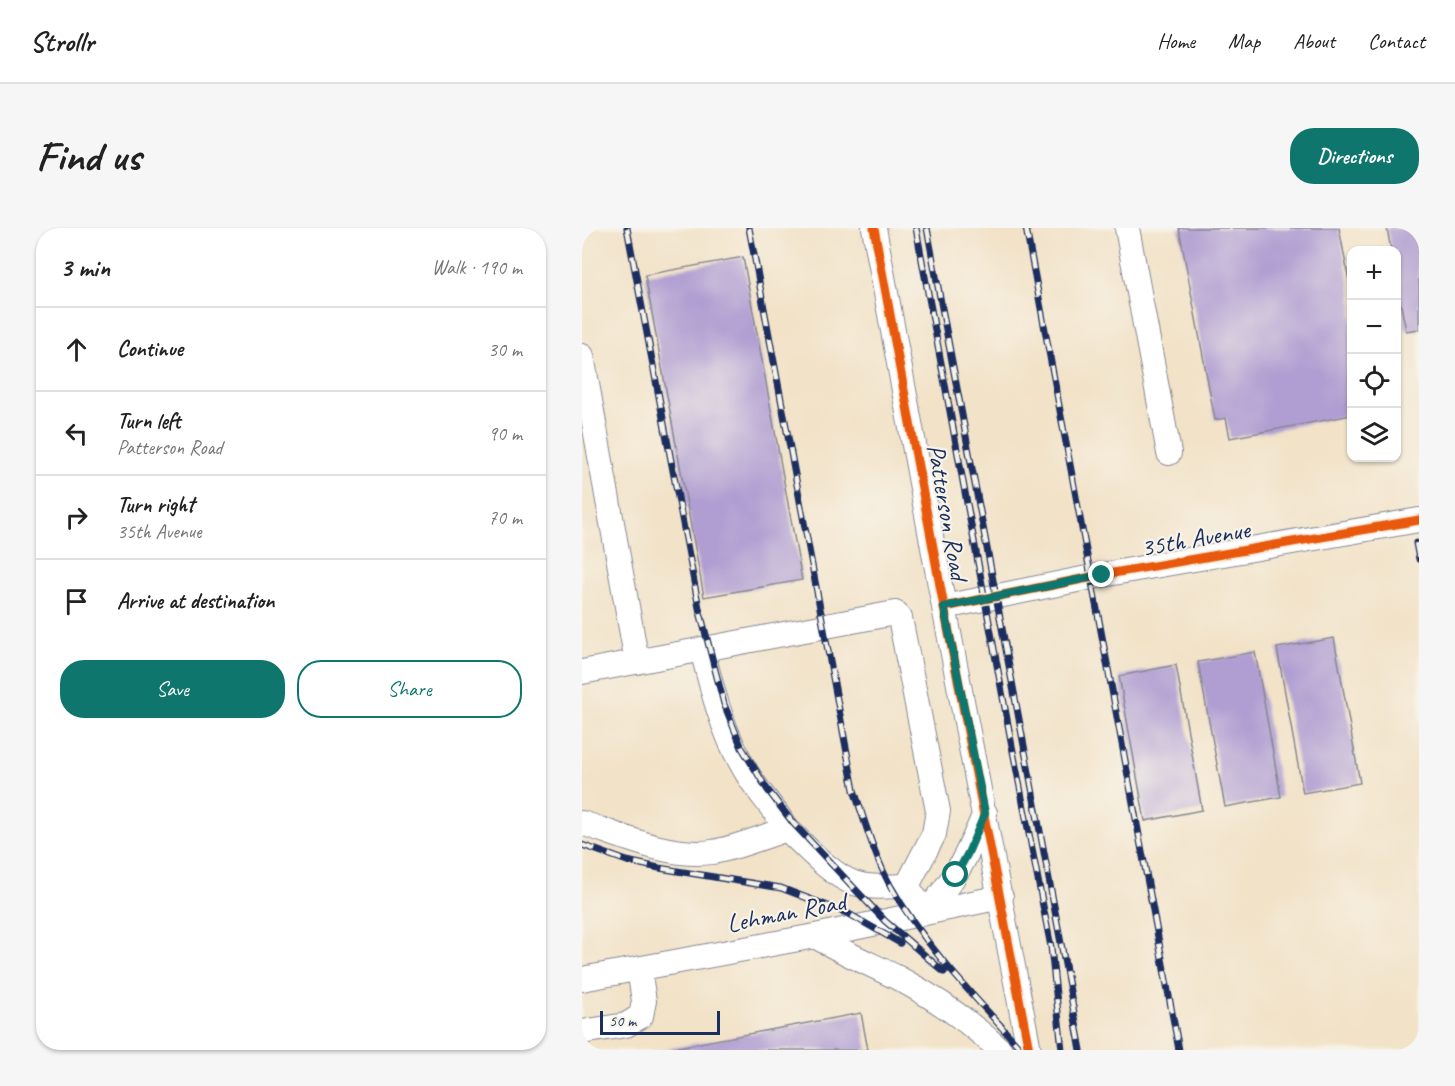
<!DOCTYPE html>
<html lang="en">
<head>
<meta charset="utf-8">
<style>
  :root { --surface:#fff; --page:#f6f6f6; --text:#222; --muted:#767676; --line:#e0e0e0; --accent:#0f766e }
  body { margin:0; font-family:Caveat,sans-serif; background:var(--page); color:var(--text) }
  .controls { position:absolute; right:18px; top:18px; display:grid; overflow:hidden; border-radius:12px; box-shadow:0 2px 4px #0004 }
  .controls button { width:54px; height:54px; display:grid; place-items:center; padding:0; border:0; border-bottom:2px solid var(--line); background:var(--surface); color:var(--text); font:30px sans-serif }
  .scale { position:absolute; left:18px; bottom:15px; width:120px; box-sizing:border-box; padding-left:6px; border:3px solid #1b2f5e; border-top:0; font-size:16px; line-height:21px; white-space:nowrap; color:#1b2f5e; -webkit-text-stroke:4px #f7f3e8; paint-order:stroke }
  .stop { position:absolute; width:18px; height:18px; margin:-14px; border:4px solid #0f766e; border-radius:50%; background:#fff }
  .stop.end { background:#0f766e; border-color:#fff; box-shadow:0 2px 6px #0008 }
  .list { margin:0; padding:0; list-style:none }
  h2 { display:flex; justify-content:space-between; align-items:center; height:78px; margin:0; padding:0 24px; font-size:26px }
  h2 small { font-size:20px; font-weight:400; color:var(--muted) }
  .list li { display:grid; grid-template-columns:39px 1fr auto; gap:18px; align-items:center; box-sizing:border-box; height:84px; padding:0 24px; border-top:2px solid var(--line) }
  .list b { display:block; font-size:22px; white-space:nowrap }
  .list p { margin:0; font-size:20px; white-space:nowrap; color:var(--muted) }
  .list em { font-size:20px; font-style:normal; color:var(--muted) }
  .actions { display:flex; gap:12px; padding:18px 24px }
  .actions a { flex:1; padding:14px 0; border:2px solid var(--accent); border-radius:24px; text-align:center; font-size:21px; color:var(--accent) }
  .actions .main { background:var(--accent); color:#fff }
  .icon { flex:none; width:33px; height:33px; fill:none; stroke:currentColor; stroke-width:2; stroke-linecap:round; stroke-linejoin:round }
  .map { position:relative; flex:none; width:837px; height:822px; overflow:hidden; border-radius:24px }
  header { display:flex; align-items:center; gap:36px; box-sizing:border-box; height:84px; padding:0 30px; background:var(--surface); border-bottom:2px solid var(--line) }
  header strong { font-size:28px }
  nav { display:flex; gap:33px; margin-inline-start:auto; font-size:21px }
  .intro { display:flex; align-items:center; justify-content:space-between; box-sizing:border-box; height:144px; padding:0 36px }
  h1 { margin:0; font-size:42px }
  .button { padding:15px 27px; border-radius:24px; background:var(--accent); color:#fff; font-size:21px; font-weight:700 }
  main { display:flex; gap:36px; padding:0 36px }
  aside { flex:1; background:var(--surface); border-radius:24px; box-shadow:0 2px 4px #0004 }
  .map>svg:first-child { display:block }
  .building { fill:#b09ed2 }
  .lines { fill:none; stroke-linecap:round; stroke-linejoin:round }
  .minor-casing { stroke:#868892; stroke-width:26 }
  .minor { stroke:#fff; stroke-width:24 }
  .rail-casing { stroke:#1b2f5e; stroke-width:7 }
  .rail { stroke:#f7f3e8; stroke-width:4.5; stroke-dasharray:14; stroke-linecap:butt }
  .cycleway-casing { stroke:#f7f3e8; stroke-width:13 }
  .cycleway { stroke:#e8590c; stroke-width:9 }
  .route { stroke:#0f766e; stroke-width:8 }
  .labels { text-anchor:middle; stroke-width:4.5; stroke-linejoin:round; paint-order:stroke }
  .street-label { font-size:26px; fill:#1b2f5e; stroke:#f7f3e8 }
</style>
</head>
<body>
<header>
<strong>Strollr</strong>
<nav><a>Home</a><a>Map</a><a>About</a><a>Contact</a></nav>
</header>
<div class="intro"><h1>Find us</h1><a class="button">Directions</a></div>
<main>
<aside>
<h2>3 min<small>Walk · 190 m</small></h2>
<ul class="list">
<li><svg class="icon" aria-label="ahead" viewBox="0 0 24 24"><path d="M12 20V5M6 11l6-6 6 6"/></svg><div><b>Continue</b></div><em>30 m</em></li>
<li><svg class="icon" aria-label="left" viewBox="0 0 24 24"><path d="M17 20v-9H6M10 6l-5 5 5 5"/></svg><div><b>Turn left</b><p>Patterson Road</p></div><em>90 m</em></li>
<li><svg class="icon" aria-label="right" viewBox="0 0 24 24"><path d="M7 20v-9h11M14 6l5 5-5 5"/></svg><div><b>Turn right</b><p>35th Avenue</p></div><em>70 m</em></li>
<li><svg class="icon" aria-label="arrive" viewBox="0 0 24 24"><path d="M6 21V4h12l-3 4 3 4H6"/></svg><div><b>Arrive at destination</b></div></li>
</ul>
<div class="actions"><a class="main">Save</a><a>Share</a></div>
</aside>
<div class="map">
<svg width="837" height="822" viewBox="0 0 837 822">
  <rect width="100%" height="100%" fill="#f7f3e8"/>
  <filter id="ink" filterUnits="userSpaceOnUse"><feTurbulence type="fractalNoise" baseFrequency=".0167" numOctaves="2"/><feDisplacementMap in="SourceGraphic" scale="12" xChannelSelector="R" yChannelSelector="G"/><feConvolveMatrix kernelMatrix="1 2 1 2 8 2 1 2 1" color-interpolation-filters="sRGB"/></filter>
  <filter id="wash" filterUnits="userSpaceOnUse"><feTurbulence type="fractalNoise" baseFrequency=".008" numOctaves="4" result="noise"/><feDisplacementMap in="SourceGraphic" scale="24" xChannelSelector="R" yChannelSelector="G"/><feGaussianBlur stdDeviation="1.35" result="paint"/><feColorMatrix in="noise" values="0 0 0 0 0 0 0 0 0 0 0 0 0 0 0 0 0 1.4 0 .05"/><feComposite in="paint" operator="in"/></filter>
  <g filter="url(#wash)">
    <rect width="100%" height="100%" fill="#f2e2c7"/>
    <g id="blocks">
      <path class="building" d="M597,0H757L770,68V187L648,210L644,190L633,192Z
        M805,0H837V101L824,103L814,52V22H809Z
        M161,29L220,352L122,369L63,47Z
        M752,410L778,555L721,565L695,420Z
        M673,424L699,569L643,579L616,434Z
        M594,437L620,582L563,593L537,448Z
        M279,785L286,822H85V821Z"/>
    </g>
  </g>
  <g filter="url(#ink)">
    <use href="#blocks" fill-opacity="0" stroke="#868892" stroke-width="1.5"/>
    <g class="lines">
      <defs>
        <path id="minor" d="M292,0L362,379L447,822
          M545,0L587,225
          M0,128L55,434
          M362,379L520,347L837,292
          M0,444L313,385L318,390L356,583L352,606L325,658
          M0,595C40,608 88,630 130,624C155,620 180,609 205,601C192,580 174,562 162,540C141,504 130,462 120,421
          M205,601C223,618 249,647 272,655C289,661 307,658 325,658L343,685C373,653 386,626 403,585
          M233,708C260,724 288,736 316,750C352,769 388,794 418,822
          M0,751L233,708L419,669
          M0,804L44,797L59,788L62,773L57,741"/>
      </defs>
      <use href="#minor" class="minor-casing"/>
      <use href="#minor" class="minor"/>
      <defs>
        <path id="rail" d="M45,0L117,380L142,476L160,520L185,561L211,595L303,693L362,744
          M167,0L272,562C283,594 292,627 308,657C338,710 378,754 419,798
          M334,0L430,518L469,719L480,822
          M345,0L499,822
          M444,0L597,822
          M834,315L837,331
          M0,617L45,633L77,640L199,660L267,686L318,715
          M413,792L440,822"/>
      </defs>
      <use href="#rail" class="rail-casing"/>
      <use href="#rail" class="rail"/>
      <defs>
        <path id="cycleway" d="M292,0L362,379L447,822
          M362,379L520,347L837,292"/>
      </defs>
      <use href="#cycleway" class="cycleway-casing"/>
      <use href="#cycleway" class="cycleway"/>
    </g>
  </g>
  <g class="lines" filter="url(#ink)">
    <path class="route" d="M374,647L386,625L403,585L362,379L520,347"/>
  </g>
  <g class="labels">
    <g class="street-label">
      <text transform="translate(366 284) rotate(80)" y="9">Patterson Road</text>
      <text transform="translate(613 310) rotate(-10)" y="9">35th Avenue</text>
      <text transform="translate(204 684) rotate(-11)" y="9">Lehman Road</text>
    </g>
  </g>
</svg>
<div class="controls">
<button>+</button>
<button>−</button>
<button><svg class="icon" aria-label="locate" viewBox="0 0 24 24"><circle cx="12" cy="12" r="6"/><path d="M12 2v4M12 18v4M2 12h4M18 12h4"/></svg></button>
<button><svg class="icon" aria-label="layers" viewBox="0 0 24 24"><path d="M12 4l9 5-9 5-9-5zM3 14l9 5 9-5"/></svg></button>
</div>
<div class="scale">50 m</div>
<div class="stop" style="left:374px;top:647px"></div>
<div class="stop end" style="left:520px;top:347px"></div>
</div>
</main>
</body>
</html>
